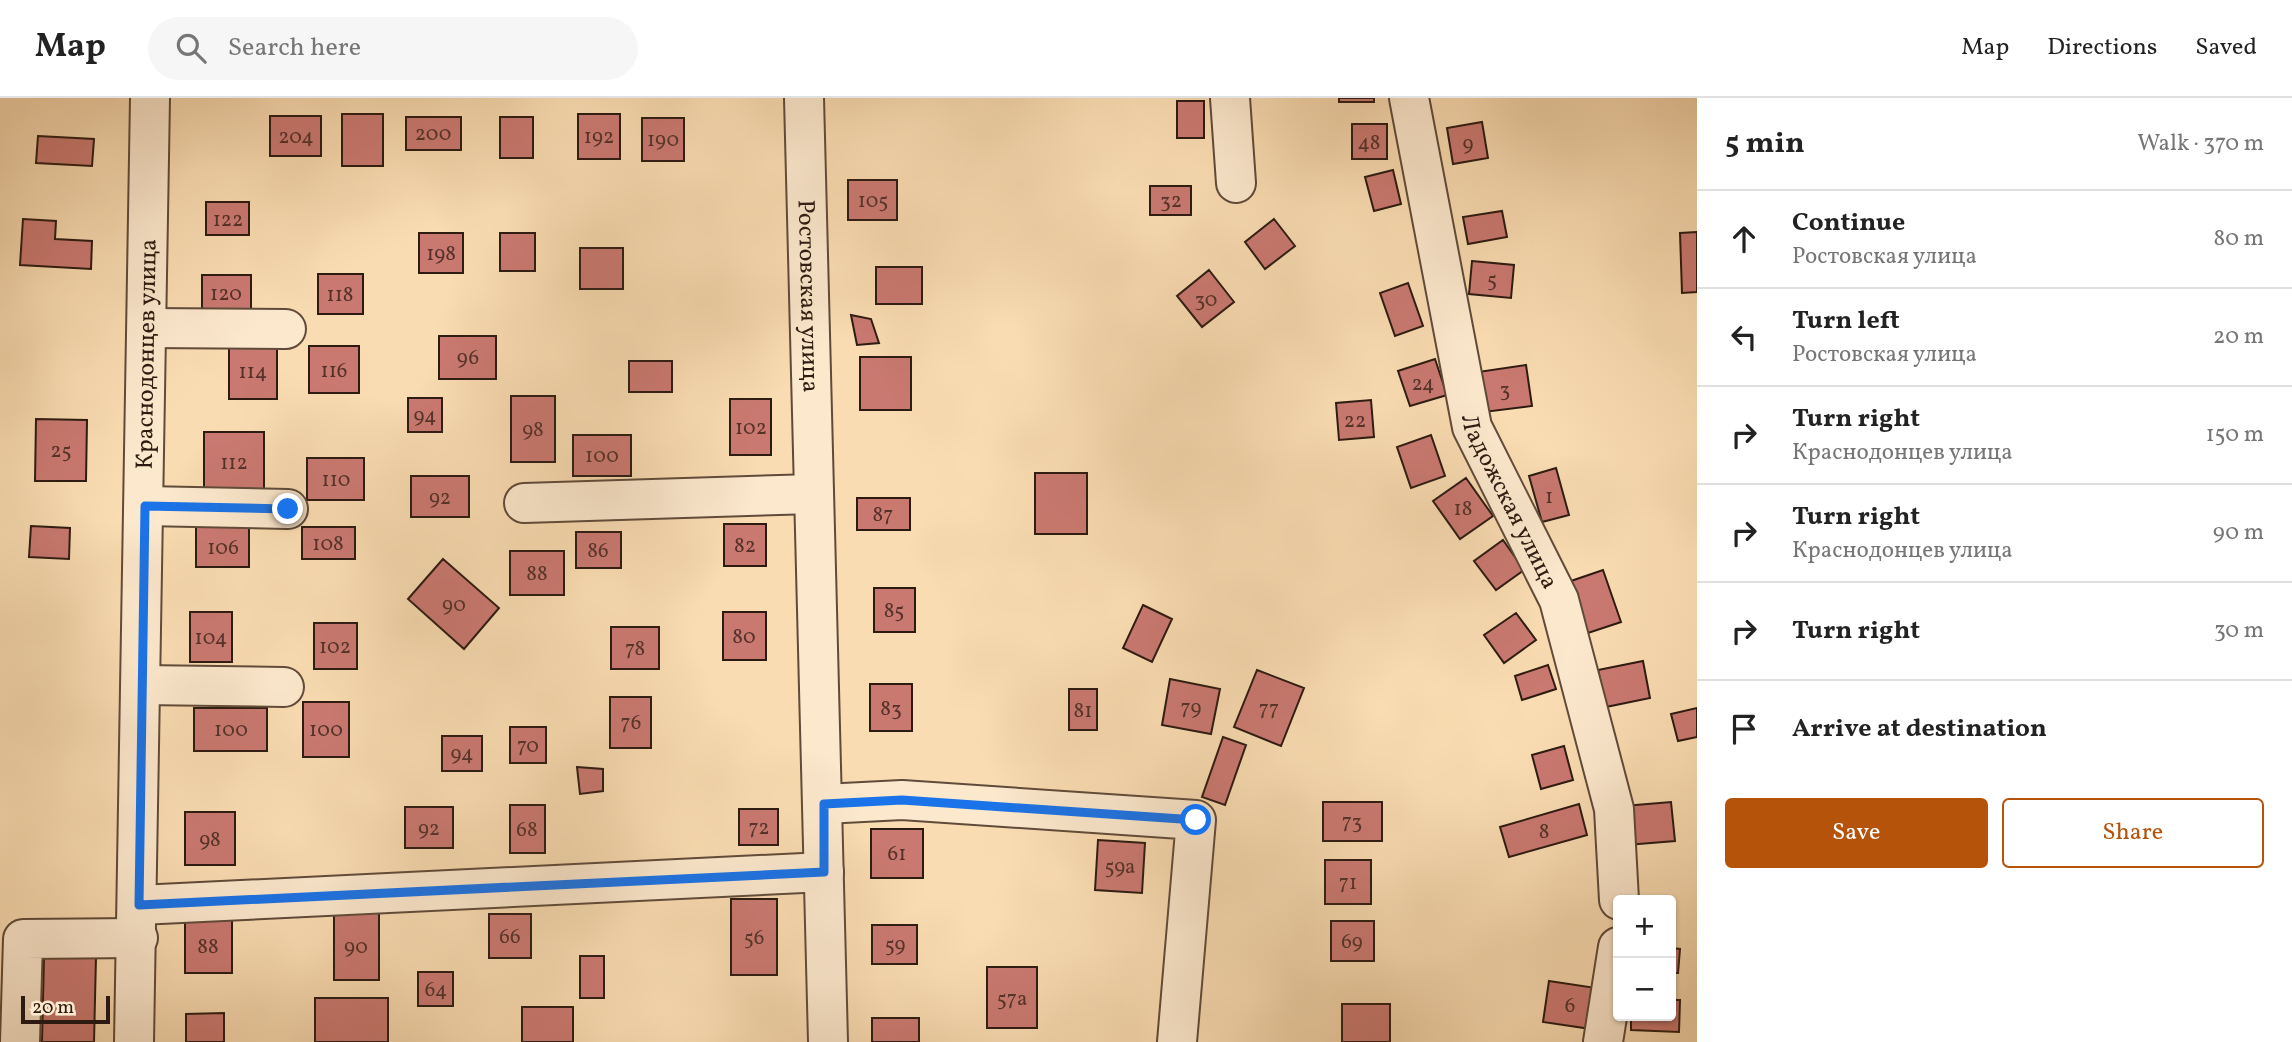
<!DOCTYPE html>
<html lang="en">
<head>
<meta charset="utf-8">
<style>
  :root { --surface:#fff; --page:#f6f6f6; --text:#222; --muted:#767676; --line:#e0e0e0; --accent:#b45309 }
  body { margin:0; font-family:Vollkorn,serif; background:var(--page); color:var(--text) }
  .controls { position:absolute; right:21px; bottom:21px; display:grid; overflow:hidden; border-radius:7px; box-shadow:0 2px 5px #0004 }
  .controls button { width:63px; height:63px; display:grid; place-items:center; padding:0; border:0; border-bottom:2px solid var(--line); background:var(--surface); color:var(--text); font:35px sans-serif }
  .scale { position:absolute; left:21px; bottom:18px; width:89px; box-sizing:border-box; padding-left:7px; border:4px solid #2d1b12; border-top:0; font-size:19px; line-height:24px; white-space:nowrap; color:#2d1b12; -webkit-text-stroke:5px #fce8cd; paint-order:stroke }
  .stop { position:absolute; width:21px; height:21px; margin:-16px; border:5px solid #1a73e8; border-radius:50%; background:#fff }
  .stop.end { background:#1a73e8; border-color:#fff; box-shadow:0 2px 7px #0008 }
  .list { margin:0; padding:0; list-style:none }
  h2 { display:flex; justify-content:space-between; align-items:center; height:91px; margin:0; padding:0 28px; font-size:30px }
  h2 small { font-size:23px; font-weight:400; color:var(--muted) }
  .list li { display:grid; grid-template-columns:46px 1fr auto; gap:21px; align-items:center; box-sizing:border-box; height:98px; padding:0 28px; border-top:2px solid var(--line) }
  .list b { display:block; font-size:26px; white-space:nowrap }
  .list p { margin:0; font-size:23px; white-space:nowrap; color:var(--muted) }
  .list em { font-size:23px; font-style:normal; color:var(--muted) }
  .actions { display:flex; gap:14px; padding:21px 28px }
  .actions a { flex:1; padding:16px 0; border:2px solid var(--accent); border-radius:7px; text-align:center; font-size:24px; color:var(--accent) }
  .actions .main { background:var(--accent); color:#fff }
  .icon { flex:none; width:38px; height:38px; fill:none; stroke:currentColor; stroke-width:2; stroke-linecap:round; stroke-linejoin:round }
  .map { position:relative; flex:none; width:1697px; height:944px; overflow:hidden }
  header { display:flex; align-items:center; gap:42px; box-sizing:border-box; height:98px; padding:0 35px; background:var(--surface); border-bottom:2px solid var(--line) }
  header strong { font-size:33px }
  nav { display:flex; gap:38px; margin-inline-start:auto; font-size:24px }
  .search { width:490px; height:63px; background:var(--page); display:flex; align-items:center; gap:18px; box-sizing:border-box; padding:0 24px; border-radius:38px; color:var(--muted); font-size:26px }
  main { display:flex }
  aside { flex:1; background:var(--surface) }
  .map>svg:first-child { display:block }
  .building { fill:#ca7971; stroke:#2d1b12; stroke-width:2 }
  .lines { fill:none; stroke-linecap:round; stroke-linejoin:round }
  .minor-casing { stroke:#604b3a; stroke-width:42 }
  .minor { stroke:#fce8cd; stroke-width:38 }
  .route { stroke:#1a73e8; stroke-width:9 }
  .labels { text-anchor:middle; stroke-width:6; stroke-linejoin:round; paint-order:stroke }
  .number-label { font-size:21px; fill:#54322a }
  .street-label { font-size:24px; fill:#2d1b12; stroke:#fce8cd }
</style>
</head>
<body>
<header>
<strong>Map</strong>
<div class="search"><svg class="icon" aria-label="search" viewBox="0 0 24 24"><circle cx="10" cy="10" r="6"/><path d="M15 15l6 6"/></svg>Search here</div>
<nav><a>Map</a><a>Directions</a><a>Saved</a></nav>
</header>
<main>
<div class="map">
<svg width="1697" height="944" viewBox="0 0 1697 944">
  <rect width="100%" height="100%" fill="#fadcb2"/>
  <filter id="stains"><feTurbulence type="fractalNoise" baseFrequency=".00286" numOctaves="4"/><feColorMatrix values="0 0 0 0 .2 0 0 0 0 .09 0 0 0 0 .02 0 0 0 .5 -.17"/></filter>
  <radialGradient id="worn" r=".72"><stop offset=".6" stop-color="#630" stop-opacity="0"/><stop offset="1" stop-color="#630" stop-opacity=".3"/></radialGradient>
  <path class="building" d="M1339,0H1374V4H1339Z
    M1177,3H1204V40H1177Z
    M342,16H383V68H342Z
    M578,16H620V61H578Z
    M270,18H321V58H270Z
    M406,19H461V52H406Z
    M500,19H533V60H500Z
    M642,20H684V63H642Z
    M1482,24L1488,60L1453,66L1447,30Z
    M1352,26H1387V61H1352Z
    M38,38L94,41L92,68L36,65Z
    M1393,72L1401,106L1374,113L1365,79Z
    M848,82H897V122H848Z
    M1150,88H1191V117H1150Z
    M206,104H249V137H206Z
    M1502,113L1507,139L1468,146L1463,119Z
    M23,121L56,123L55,141L92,143L91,171L20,167Z
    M1274,121L1295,148L1265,171L1245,144Z
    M1697,134V194L1682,195L1680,135Z
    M419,135H463V175H419Z
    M500,135H535V173H500Z
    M580,150H623V191H580Z
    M1472,163L1514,167L1511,200L1469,196Z
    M876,169H922V206H876Z
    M1209,172L1234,204L1202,229L1177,198Z
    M318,176H363V216H318Z
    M202,177H251V214H202Z
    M1408,185L1423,228L1395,238L1380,195Z
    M851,217L871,221L879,245L857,247Z
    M439,238H496V281H439Z
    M229,244H277V301H229Z
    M309,248H359V295H309Z
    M860,259H911V312H860Z
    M1435,261L1447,297L1410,308L1398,273Z
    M629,263H672V294H629Z
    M1526,267L1532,308L1484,314L1478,274Z
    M511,298H555V364H511Z
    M408,300H442V334H408Z
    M730,301H771V357H730Z
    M1371,302L1374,339L1339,342L1336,305Z
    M36,321L87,322L86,383H35Z
    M204,334H264V393H204Z
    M573,337H631V378H573Z
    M1431,337L1445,378L1411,390L1397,349Z
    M307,360H364V402H307Z
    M1556,370L1569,417L1542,424L1529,378Z
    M1035,375H1087V436H1035Z
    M411,378H469V419H411Z
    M1466,380L1493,418L1460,441L1433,403Z
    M857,400H910V432H857Z
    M724,426H766V468H724Z
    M31,428L70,430L69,461L29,459Z
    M196,428H249V469H196Z
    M302,429H355V461H302Z
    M576,434H621V470H576Z
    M1503,442L1524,472L1496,492L1474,463Z
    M510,453H564V497H510Z
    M443,461L499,510L464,551L408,501Z
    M1603,472L1621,524L1588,535L1571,483Z
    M874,490H915V534H874Z
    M1143,507L1172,521L1152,564L1123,550Z
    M190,514H232V564H190Z
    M723,514H766V562H723Z
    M1516,515L1536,542L1504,565L1484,537Z
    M314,525H357V571H314Z
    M611,529H659V571H611Z
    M1643,563L1650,600L1606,609L1598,572Z
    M1548,567L1556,591L1522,602L1515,578Z
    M1257,572L1304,590L1281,648L1234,629Z
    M1170,581L1220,591L1211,636L1162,627Z
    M870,586H912V633H870Z
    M1069,591H1097V632H1069Z
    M610,599H651V650H610Z
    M303,604H349V659H303Z
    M194,610H267V653H194Z
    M1697,610V639L1678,643L1671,616Z
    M510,629H546V665H510Z
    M442,638H482V673H442Z
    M1223,639L1246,647L1225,707L1202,699Z
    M1564,648L1573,682L1541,691L1532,657Z
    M577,669L603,671V693L580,696Z
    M1323,704H1382V743H1323Z
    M1671,704L1675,743L1627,747L1624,708Z
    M1579,706L1587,737L1509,759L1500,729Z
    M510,707H545V755H510Z
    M405,709H453V750H405Z
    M739,711H778V747H739Z
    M185,714H235V767H185Z
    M871,731H923V780H871Z
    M1098,742L1145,745L1142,795L1095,792Z
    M1325,762H1371V806H1325Z
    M731,801H777V877H731Z
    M334,813H379V882H334Z
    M489,816H531V860H489Z
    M185,820H232V875H185Z
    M1331,823H1374V863H1331Z
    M872,827H917V866H872Z
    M1671,850L1680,851L1678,875H1671Z
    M44,858L96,859L94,944H42Z
    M580,858H604V900H580Z
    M987,869H1037V930H987Z
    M418,874H453V908H418Z
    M1549,883L1596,890L1591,931L1543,924Z
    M315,900H388V944H315Z
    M1671,902H1680L1679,934L1631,932V918H1671Z
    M1342,906H1390V944H1342Z
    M522,909H573V944H522Z
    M224,915V944H186V916Z
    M872,920H919V944H872Z"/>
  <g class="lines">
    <defs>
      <g id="minor">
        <path id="s1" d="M804,0L828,944"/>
        <path d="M1230,0L1236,85"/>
        <path id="s2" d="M1409,0L1472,329L1559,502L1614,711L1619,802"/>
        <path d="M147,230L286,231"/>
        <path d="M524,405L814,396"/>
        <path d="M145,408L288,411"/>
        <path d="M142,587L284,589"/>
        <path d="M824,706L902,702L1196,722L1177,944"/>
        <path d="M139,807L824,774"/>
        <path d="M20,944L23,841L138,840"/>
        <path id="s3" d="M134,944L150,0"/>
        <path d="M1603,944L1618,849"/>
      </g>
    </defs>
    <use href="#minor" class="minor-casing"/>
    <use href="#minor" class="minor"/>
  </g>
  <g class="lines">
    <path class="route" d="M288,411L145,408L139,807L824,774V706L902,702L1196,722"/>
  </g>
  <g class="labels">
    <g class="number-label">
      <text x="433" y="42">200</text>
      <text x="296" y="45">204</text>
      <text x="599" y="45">192</text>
      <text x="663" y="48">190</text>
      <text x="1369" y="51">48</text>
      <text x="1468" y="52">9</text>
      <text x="873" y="109">105</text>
      <text x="1171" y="109">32</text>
      <text x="228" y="128">122</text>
      <text x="441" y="162">198</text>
      <text x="1492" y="188">5</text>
      <text x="226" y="202">120</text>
      <text x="340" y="203">118</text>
      <text x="1206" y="208">30</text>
      <text x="468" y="266">96</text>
      <text x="334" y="279">116</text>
      <text x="253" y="280">114</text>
      <text x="1423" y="292">24</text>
      <text x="1505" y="298">3</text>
      <text x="425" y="324">94</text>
      <text x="1355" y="329">22</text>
      <text x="751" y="336">102</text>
      <text x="533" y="338">98</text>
      <text x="61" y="359">25</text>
      <text x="602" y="364">100</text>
      <text x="234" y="371">112</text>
      <text x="336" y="388">110</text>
      <text x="1549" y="405">1</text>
      <text x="440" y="406">92</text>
      <text x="1463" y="417">18</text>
      <text x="883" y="423">87</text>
      <text x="328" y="452">108</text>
      <text x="745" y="454">82</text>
      <text x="223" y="456">106</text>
      <text x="598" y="459">86</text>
      <text x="537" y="482">88</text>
      <text x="454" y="513">90</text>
      <text x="894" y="519">85</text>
      <text x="744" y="545">80</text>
      <text x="211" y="546">104</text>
      <text x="335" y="555">102</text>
      <text x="635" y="557">78</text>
      <text x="1191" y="616">79</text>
      <text x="891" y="617">83</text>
      <text x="1269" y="617">77</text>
      <text x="1083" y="619">81</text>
      <text x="631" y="631">76</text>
      <text x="231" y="638">100</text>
      <text x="326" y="638">100</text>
      <text x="528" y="654">70</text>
      <text x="462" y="662">94</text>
      <text x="1352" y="730">73</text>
      <text x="759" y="736">72</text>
      <text x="429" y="737">92</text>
      <text x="527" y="738">68</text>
      <text x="1544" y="740">8</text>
      <text x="210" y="748">98</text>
      <text x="897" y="762">61</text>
      <text x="1120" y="775">59a</text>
      <text x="1348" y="791">71</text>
      <text x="510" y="845">66</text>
      <text x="754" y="846">56</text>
      <text x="1352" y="850">69</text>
      <text x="895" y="853">59</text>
      <text x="208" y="855">88</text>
      <text x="356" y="855">90</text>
      <text x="436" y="898">64</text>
      <text x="1012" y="907">57a</text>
      <text x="1570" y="914">6</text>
    </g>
    <g class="street-label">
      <text dy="8" stroke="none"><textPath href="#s1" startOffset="198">Ростовская улица</textPath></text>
      <text dy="8" stroke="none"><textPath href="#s3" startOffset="688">Краснодонцев улица</textPath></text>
      <text dy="8" stroke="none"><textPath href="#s2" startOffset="418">Ладожская улица</textPath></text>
    </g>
  </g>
  <rect width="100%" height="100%" filter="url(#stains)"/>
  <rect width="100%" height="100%" fill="url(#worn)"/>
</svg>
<div class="controls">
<button>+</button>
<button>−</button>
</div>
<div class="scale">20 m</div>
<div class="stop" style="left:1196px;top:722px"></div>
<div class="stop end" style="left:288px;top:411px"></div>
</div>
<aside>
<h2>5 min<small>Walk · 370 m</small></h2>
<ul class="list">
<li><svg class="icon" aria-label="ahead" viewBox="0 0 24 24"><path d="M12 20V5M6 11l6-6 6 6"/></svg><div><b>Continue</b><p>Ростовская улица</p></div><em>80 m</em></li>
<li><svg class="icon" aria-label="left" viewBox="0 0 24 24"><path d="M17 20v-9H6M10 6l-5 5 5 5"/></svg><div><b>Turn left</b><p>Ростовская улица</p></div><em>20 m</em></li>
<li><svg class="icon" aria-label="right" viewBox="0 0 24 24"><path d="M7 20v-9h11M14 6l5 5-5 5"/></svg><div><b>Turn right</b><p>Краснодонцев улица</p></div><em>150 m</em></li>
<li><svg class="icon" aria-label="right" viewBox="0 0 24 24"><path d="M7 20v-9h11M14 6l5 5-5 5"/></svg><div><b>Turn right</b><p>Краснодонцев улица</p></div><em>90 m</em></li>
<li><svg class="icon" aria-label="right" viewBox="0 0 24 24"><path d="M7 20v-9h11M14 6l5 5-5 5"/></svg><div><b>Turn right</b></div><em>30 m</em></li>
<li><svg class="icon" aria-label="arrive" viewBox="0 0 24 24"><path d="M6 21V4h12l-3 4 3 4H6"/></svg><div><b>Arrive at destination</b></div></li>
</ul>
<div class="actions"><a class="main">Save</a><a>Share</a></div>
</aside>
</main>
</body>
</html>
